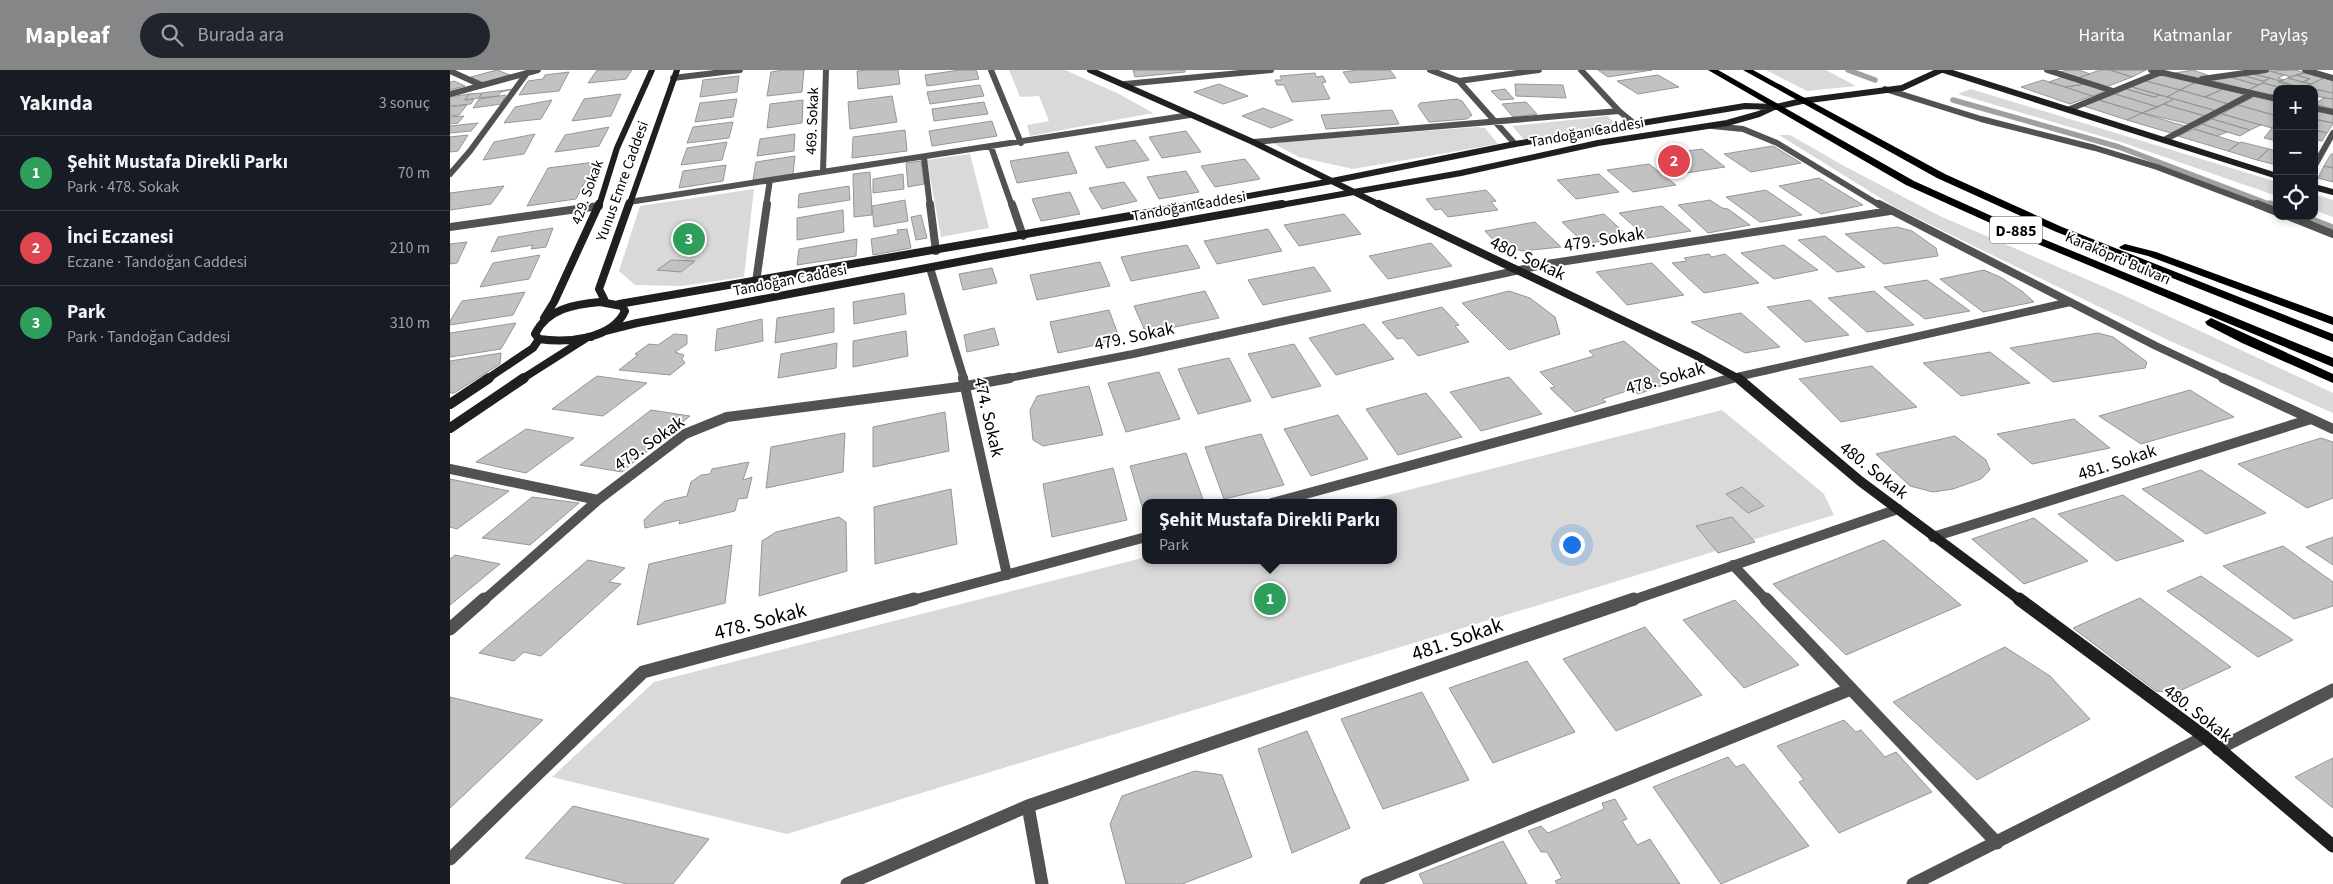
<!DOCTYPE html>
<html lang="tr">
<head>
<meta charset="utf-8">
<style>
  :root { --surface:#171b24; --page:#20242c; --text:#f1f3f6; --muted:#9ea1a6; --line:#363941; --accent:#858687 }
  body { margin:0; font-family:"Source Sans 3",sans-serif; background:var(--page); color:var(--text) }
  .controls { position:absolute; right:15px; top:15px; display:grid; overflow:hidden; border-radius:10px; box-shadow:0 2px 8px #0003 }
  .controls button { width:45px; height:45px; display:grid; place-items:center; padding:0; border:0; border-bottom:1px solid var(--line); background:var(--surface); color:var(--text); font:25px sans-serif }
  .you { position:absolute; left:1121px; top:474px; width:18px; height:18px; margin:-12px; border:4px solid #fff; border-radius:50%; background:#1a73e8; box-shadow:0 0 0 8px #1a73e833 }
  .badge { display:grid; place-items:center; width:32px; height:32px; border-radius:50%; background:var(--accent); color:#fff; font-size:16px; font-weight:700 }
  .pin { position:absolute; translate:-50% -50%; border:2px solid #fff; box-shadow:0 1px 5px #0006 }
  .popup { position:absolute; left:692px; top:429px; width:255px; height:65px; box-sizing:border-box; display:grid; place-content:center; border-radius:10px; background:var(--surface); filter:drop-shadow(0 1px 4px #0005); font-size:16px; white-space:nowrap; color:var(--muted) }
  .popup b { font-size:19px; color:var(--text) }
  .popup::after { content:''; position:absolute; left:50%; top:100%; margin-left:-10px; border:10px solid transparent; border-top-color:var(--surface) }
  .list { margin:0; padding:0; list-style:none }
  h2 { display:flex; justify-content:space-between; align-items:center; height:65px; margin:0; padding:0 20px; font-size:21px }
  h2 small { font-size:16px; font-weight:400; color:var(--muted) }
  .list li { display:grid; grid-template-columns:32px 1fr auto; gap:15px; align-items:center; box-sizing:border-box; height:75px; padding:0 20px; border-top:1px solid var(--line) }
  .list b { display:block; font-size:19px; white-space:nowrap }
  .list p { margin:0; font-size:16px; white-space:nowrap; color:var(--muted) }
  .list em { font-size:16px; font-style:normal; color:var(--muted) }
  .icon { flex:none; width:28px; height:28px; fill:none; stroke:currentColor; stroke-width:2; stroke-linecap:round; stroke-linejoin:round }
  .map { position:relative; flex:none; width:1883px; height:814px; overflow:hidden }
  header { display:flex; align-items:center; gap:30px; box-sizing:border-box; height:70px; padding:0 25px; background:var(--accent); color:#fff }
  header strong { font-size:24px }
  nav { display:flex; gap:28px; margin-inline-start:auto; font-size:18px }
  .search { width:350px; height:45px; background:var(--page); display:flex; align-items:center; gap:12px; box-sizing:border-box; padding:0 18px; border-radius:28px; color:var(--muted); font-size:19px }
  main { display:flex }
  aside { flex:1; background:var(--surface) }
  .map>svg:first-child { display:block }
  .green { fill:#d9d9d9 }
  .lines { fill:none; stroke-linecap:round; stroke-linejoin:round }
  .stream-far1 { stroke:#a0a0a0; stroke-width:5.5 }
  .stream { stroke:#a0a0a0; stroke-width:7 }
  .building { fill:#c2c2c2; stroke:#969696 }
  .lane { stroke:#525252; stroke-width:13 }
  .street-far3 { stroke:#525252; stroke-width:6 }
  .street-far2 { stroke:#525252; stroke-width:8 }
  .street-far1 { stroke:#525252; stroke-width:10 }
  .street { stroke:#525252; stroke-width:13 }
  .secondary-far3 { stroke:#1f1f1f; stroke-width:6 }
  .secondary-far2 { stroke:#1f1f1f; stroke-width:8 }
  .secondary-far1 { stroke:#1f1f1f; stroke-width:10 }
  .secondary { stroke:#1f1f1f; stroke-width:13 }
  .highway { fill:#000; fill-rule:evenodd }
  .labels { text-anchor:middle; stroke-width:4; stroke-linejoin:round; paint-order:stroke }
  .far-street-label { font-size:15px; fill:#000; stroke:#fff }
  .shield { fill:#fff; stroke:#4c4c4c; stroke-width:1 }
  .shield-label { font-size:16px; font-weight:bold; fill:#000 }
  .street-label { font-size:18px; fill:#000; stroke:#fff }
  .near-street-label { font-size:21px; fill:#000; stroke:#fff }
</style>
</head>
<body>
<header>
<strong>Mapleaf</strong>
<div class="search"><svg class="icon" aria-label="search" viewBox="0 0 24 24"><circle cx="10" cy="10" r="6"/><path d="M15 15l6 6"/></svg>Burada ara</div>
<nav><a>Harita</a><a>Katmanlar</a><a>Paylaş</a></nav>
</header>
<main>
<aside>
<h2>Yakında<small>3 sonuç</small></h2>
<ul class="list">
<li><span class="badge" style="background:#2e9e5b">1</span><div><b>Şehit Mustafa Direkli Parkı</b><p>Park · 478. Sokak</p></div><em>70 m</em></li>
<li><span class="badge" style="background:#e0444e">2</span><div><b>İnci Eczanesi</b><p>Eczane · Tandoğan Caddesi</p></div><em>210 m</em></li>
<li><span class="badge" style="background:#2e9e5b">3</span><div><b>Park</b><p>Park · Tandoğan Caddesi</p></div><em>310 m</em></li>
</ul>
</aside>
<div class="map">
<svg width="1883" height="814" viewBox="0 0 1883 814">
  <rect width="100%" height="100%" fill="#fff"/>
  <path class="green" d="M559,0H615L669,24L703,43L580,66L577,55L599,51L589,26L570,27Z
    M1316,0H1376L1406,16L1357,21Z
    M1521,19L1827,112V126L1674,73L1508,24Z
    M1158,46L1167,56L1076,72L1062,56Z
    M1027,57L1035,58L1048,74L903,99L849,87L823,73Z
    M1329,65H1340L1396,97L1490,146L1673,225L1883,323V343L1720,271L1538,183L1445,137Z
    M520,84L539,158L491,167L477,90Z
    M304,119L294,207L231,216L185,215L169,201L190,136Z
    M1864,124L1883,130V147L1864,140Z
    M1272,340L1374,424L1384,445L337,764L102,707L204,612L696,487V490H944V433H907Z"/>
  <g class="lines">
    <path class="stream-far1" d="M1398,0L1425,10
      M1503,30L1669,77L1824,136"/>
    <path class="stream" d="M1820,134L1827,137
      M1852,146L1883,158"/>
  </g>
  <path class="building" d="M47,0L60,5L34,13L21,7Z
    M147,0H182L176,9L138,13Z
    M333,0H354L352,22L317,26L321,2Z
    M417,0H448L450,14L408,19L407,1Z
    M510,0H526L529,9L477,16L475,5Z
    M683,0H735V2L685,7Z
    M908,0H940L946,8L900,13L893,2Z
    M1148,0H1202L1158,7Z
    M1617,0H1629L1640,4L1628,8L1610,2Z
    M1650,0H1660L1682,7L1656,17L1628,8Z
    M1660,0H1696L1682,7Z
    M1743,0L1760,6L1744,9L1725,3Z
    M1846,0L1854,3L1841,7L1820,1Z
    M1820,1L1834,5L1828,8L1834,10L1831,11L1803,4Z
    M119,2L109,21L69,25L78,11L93,9L95,5Z
    M865,3L866,7L873,6L876,12L872,13L880,29L842,32L834,15H827L825,10H832L830,6Z
    M1854,3L1874,8L1861,14L1852,12L1860,9L1846,5Z
    M1714,4L1746,12L1730,20L1696,11Z
    M1803,4L1820,8L1813,11L1792,5Z
    M1208,5L1229,17L1188,24L1167,11Z
    M1792,5L1815,12L1808,15L1780,7Z
    M1846,5L1860,9L1852,12L1838,8Z
    M289,6L287,22L250,27L253,10Z
    M1613,7L1636,14L1615,17L1599,12Z
    M1780,7L1808,15L1798,20L1760,10Z
    M1820,8L1852,18L1855,17L1863,19H1836L1813,13Z
    M1838,8L1852,12L1861,14L1852,18L1828,12Z
    M1874,8L1883,11V23L1855,17Z
    M1593,10L1615,17L1642,26L1620,34L1571,17Z
    M4,11L15,16L0,20V12Z
    M1696,11L1730,20L1717,27L1682,17Z
    M1746,12L1773,19L1755,27L1730,20Z
    M1813,13L1836,19H1827V24L1823,27L1798,20Z
    M769,14L798,26L773,34L744,22Z
    M1065,14L1113,15L1116,28L1066,26Z
    M1636,14L1657,21L1642,26L1615,17Z
    M530,15L534,26L480,34L477,22Z
    M1682,17L1710,25L1704,27L1676,19Z
    M64,19L51,22L48,26L29,28L32,23Z
    M1055,19L1064,29L1050,30L1041,21Z
    M1676,19L1704,27L1710,25L1724,29L1708,37L1665,24Z
    M1773,19L1795,24L1778,34L1755,27Z
    M1864,19L1883,23V29L1864,26Z
    M1730,20L1755,27L1778,34L1767,41L1717,27Z
    M32,23L29,28L15,30L19,24Z
    M19,24L15,30L24,29L21,34L0,36V27Z
    M171,24L161,46L122,51L134,29Z
    M1665,24L1708,37L1692,43L1649,30Z
    M56,25L51,34L23,38L29,29Z
    M442,26L447,52L400,59L398,32Z
    M1805,26L1827,31V46L1788,35Z
    M1874,28L1883,29V39L1865,34Z
    M287,29L283,47L245,52L250,33Z
    M1007,29L1012,31L1022,45L1017,49L979,52L968,36L970,33Z
    M1724,29L1767,41L1755,46L1713,34Z
    M102,30L91,49L54,53L65,37Z
    M353,30L352,53L317,58L320,34Z
    M1649,30L1692,43L1677,50L1634,36Z
    M534,32L538,44L484,51L482,39Z
    M1076,32L1087,44L1063,47L1052,34Z
    M1713,34L1755,46L1739,54L1692,43Z
    M17,35L9,45L0,46V37Z
    M1788,35L1827,46V53L1822,58L1772,44Z
    M813,38L843,50L821,58L792,46Z
    M942,40L949,54L876,59L871,45Z
    M1864,40L1883,44V53L1864,49Z
    M1692,43L1724,53L1736,56L1721,63L1677,50Z
    M1772,44L1811,55L1800,60L1762,49Z
    M14,46L8,53L0,54V47Z
    M1762,49L1800,60L1790,66L1752,54Z
    M1864,49L1883,53V54L1877,63L1864,60Z
    M542,51L547,66L482,76L479,61Z
    M283,52L279,68L237,73L243,57Z
    M28,53L21,61L0,63V56Z
    M1752,54L1777,62L1767,66L1744,59Z
    M159,57L149,76L105,82L115,65Z
    M1822,58L1827,59V71L1814,68Z
    M1744,59L1767,66L1789,73L1778,81L1728,66Z
    M455,60L457,81L402,88L403,67Z
    M1864,60L1877,63L1872,71L1864,69Z
    M736,61L751,82L712,88L699,67Z
    M85,64L74,84L33,90L44,72Z
    M345,64L344,81L307,86L310,69Z
    M18,65L8,81L0,82V67Z
    M685,70L699,90L657,98L645,77Z
    M277,72L272,90L231,95L237,78Z
    M1791,72L1819,79L1807,90L1778,81Z
    M1323,76L1351,93L1301,102L1274,84Z
    M1252,79L1275,97L1230,104L1208,85Z
    M1819,79L1827,81V95L1807,90Z
    M618,82L627,103L567,113L560,91Z
    M1881,84H1883V98L1874,96Z
    M345,86L343,104L303,110L306,92Z
    M795,89L810,109L765,117L751,96Z
    M471,91L474,114L458,117L456,93Z
    M145,92L126,129L77,136L98,98Z
    M1199,94L1226,115L1183,122L1157,100Z
    M276,95L273,111L229,118L233,101Z
    M1874,96L1883,98V112L1868,108Z
    M736,101L749,122L709,129L697,107Z
    M420,102L422,145L404,147L403,104Z
    M453,104L454,119L423,123V109Z
    M1149,104L1169,122L1126,129L1107,110Z
    M1369,108L1413,135L1371,144L1329,116Z
    M674,112L687,131L652,139L639,118Z
    M54,116L41,134L0,140V123Z
    M399,116L400,130L348,138L349,124Z
    M1036,120L1046,131L1041,132L1048,140L998,147L991,139L985,140L976,129Z
    M1316,120L1352,145L1310,152L1276,127Z
    M620,122L630,144L591,151L582,129Z
    M455,130L458,151L424,157L422,136Z
    M1260,130L1272,138L1278,139L1300,155L1258,163L1228,135Z
    M1212,136L1241,161L1197,168L1169,143Z
    M393,140L394,162L347,170V148Z
    M894,144L911,164L849,176L834,155Z
    M1154,144L1178,166L1135,174L1112,152Z
    M471,145L477,168L466,170L461,147Z
    M1085,152L1111,177L1072,181L1046,173L1035,161Z
    M1447,157L1462,161L1486,178L1488,186L1434,194L1395,164Z
    M103,158L96,177L81,179L83,175L41,182L48,167Z
    M457,159L461,178L423,185L421,169L448,164L447,160Z
    M818,159L832,181L767,194L754,171Z
    M1375,166L1415,197L1387,202L1348,170Z
    M407,169L406,186L347,195L349,179Z
    M17,172L7,193L0,194V174Z
    M981,173L1002,196L938,209L919,186Z
    M737,175L750,198L681,211L671,187Z
    M1334,175L1368,200L1324,209L1291,183Z
    M1259,184L1262,187L1275,184L1309,213L1254,223L1222,193L1237,191L1234,188Z
    M90,185L79,209L30,217L43,193Z
    M221,190L245,191L231,202L207,200Z
    M650,192L660,216L587,230L580,205Z
    M1202,193L1234,225L1177,235L1146,202Z
    M864,197L881,221L813,235L798,210Z
    M542,198L547,213L513,220L509,204Z
    M1534,200L1552,208L1573,222L1584,232L1533,242L1490,209Z
    M1477,210L1520,241L1475,249L1434,217Z
    M755,221L769,248L696,263L684,236Z
    M1059,221L1080,228L1105,247L1110,264L1059,280L1012,233Z
    M1424,221L1464,255L1417,262L1378,228Z
    M75,222L63,245L0,255V251L12,231Z
    M454,223L456,244L404,254L403,232Z
    M1360,230L1399,265L1355,272L1317,237Z
    M992,237L1009,255L1005,256L1019,272L968,286L953,268L947,269L932,252Z
    M384,238V262L325,273L327,248Z
    M659,240L670,270L608,283L600,252Z
    M1291,243L1330,277L1295,283L1241,252Z
    M312,249L313,271L265,281L267,259Z
    M66,253L51,279L0,287V263Z
    M914,254L944,289L886,305L859,268Z
    M544,258L549,275L517,282L514,265Z
    M456,261L458,286L403,297V271Z
    M1648,263L1663,267L1697,292L1695,298L1603,312L1560,278Z
    M224,264L237,265V274L225,282L234,285L232,289L235,293L220,305L169,300L188,285L185,284L199,274L208,275Z
    M1174,271L1215,305L1211,306L1219,313L1188,324L1183,319L1152,329L1156,332L1125,342L1100,318L1105,317L1090,302L1144,286L1139,281Z
    M387,273L386,298L328,308L331,284Z
    M844,274L871,316L822,328L798,284Z
    M1540,282L1580,313L1511,326L1473,293Z
    M51,283L50,294L4,323H0V291Z
    M779,288L801,331L748,344L728,299Z
    M1422,296L1467,337L1391,352L1349,309Z
    M709,302L730,349L676,362L658,313Z
    M147,306L197,313L153,346L102,339Z
    M1059,307L1092,344L1031,361L1000,322Z
    M639,316L653,365L593,376L583,370L580,340L587,326Z
    M1740,320L1784,347L1691,374L1649,346Z
    M976,323L1012,367L948,385L916,339Z
    M201,340L240,346L172,402L130,395Z
    M495,342L499,381L423,397V357Z
    M888,345L918,389L861,406L834,359Z
    M1624,349L1660,378L1582,394L1547,364Z
    M76,359L124,368L76,403L26,392Z
    M395,363L393,402L316,418L321,377Z
    M811,364L834,415L774,429L755,377Z
    M1505,366L1536,390L1540,400L1531,409L1503,419L1483,422L1460,416L1426,384Z
    M1871,368L1883,372V428L1857,438L1788,394Z
    M736,383L754,432L696,433L695,446L680,396Z
    M299,392L293,410L302,407L297,428L288,429L285,441L229,454L230,450L195,458L194,450L203,441L215,431L237,426L241,412L251,405L260,404L262,399Z
    M663,398L677,450L602,467L593,414Z
    M1751,400L1816,443L1756,464L1692,419Z
    M0,409L59,421L7,459L0,457Z
    M1292,417L1314,436L1298,443L1276,424Z
    M501,419L507,474L425,494L424,437Z
    M1673,425L1734,471L1666,491L1608,444Z
    M82,427L129,433L80,475L32,468Z
    M389,447L396,452L397,501L309,526L312,471L326,462Z
    M1282,447L1305,472L1268,483L1246,456Z
    M1584,448L1638,491L1574,514L1522,469Z
    M1883,467V495L1856,477Z
    M1434,470L1511,535L1396,585L1323,514Z
    M282,475L275,533L187,555L199,494Z
    M1833,476L1883,512V536L1844,549L1773,496Z
    M5,485L50,494L0,535V489Z
    M138,490L175,498L159,512L171,514L91,586L74,582L64,591L29,583Z
    M1751,506L1843,570L1808,587L1717,521Z
    M1690,528L1781,597L1725,623L1706,621L1623,558Z
    M1285,530L1349,595L1294,618L1233,550Z
    M1195,557L1252,625L1166,661L1113,589Z
    M1555,577L1600,606L1640,649L1527,710L1443,632Z
    M1077,591L1125,662L1043,693L999,618Z
    M972,622L1019,710L933,739L891,649Z
    M0,627L93,650L0,738Z
    M1394,650L1406,662L1411,660L1435,687L1446,682L1482,722L1389,763L1349,712L1354,710L1327,676Z
    M857,661L900,758L842,783L808,679Z
    M1278,687L1286,697L1294,694L1359,776L1271,814L1203,717Z
    M1883,688V738L1845,707Z
    M745,701L772,705L802,787L732,814H676L660,754L672,726Z
    M1165,729L1177,749L1172,751L1187,775L1200,769L1230,814H1107L1105,811L1112,808L1097,782H1091L1078,761L1091,756L1098,763L1154,739L1152,733Z
    M123,736L259,769L223,814H177L75,788Z
    M1053,771L1077,814H974L969,804Z"/>
  <g class="lines">
    <path class="lane" d="M916,814L1401,619"/>
    <path class="street-far3" d="M541,0L571,73
      M980,0L1009,11L1089,0
      M1131,0L1169,41L1186,55
      M1597,0L1663,21
      M1701,0L1827,29
      M1855,0L1883,8
      M0,1L31,15
      M223,8L290,0
      M1752,9L1816,0
      M1009,11L1065,74
      M675,14L821,0
      M1435,19L1531,49L1645,78L1707,97L1810,136
      M0,24L88,0
      M1864,38L1883,42
      M1620,39L1711,2
      M1262,56L1293,59L1327,73L1431,136
      M1714,70L1802,24
      M803,72L1169,41
      M541,77L562,136
      M474,88L480,136
      M1864,97L1883,63
      M373,102L376,0
      M0,104L20,81L77,3
      M179,132L740,45
      M316,136L320,110"/>
    <path class="street-far2" d="M480,134L486,181
      M562,134L573,166
      M1429,134L1706,276L1776,309
      M1807,134L1827,142
      M1838,146L1883,164
      M0,157L149,136
      M480,198L514,309
      M306,212L317,134
      M554,309L683,284L1097,194L1440,141
      M1278,309L1620,232"/>
    <path class="street-far1" d="M513,308L557,505
      M1773,308L1883,359
      M0,399L148,430
      M822,433L1283,308
      M1483,467L1861,349
      M1283,495L1317,531
      M33,531L148,430L235,364L277,347L516,316L560,308
      M459,531L696,467
      M1180,531L1448,439"/>
    <path class="street" d="M1316,529L1547,773
      M0,559L34,529
      M1768,679L1883,620
      M578,736L592,814
      M0,789L193,602L464,529
      M397,814L578,736L1184,529
      M1463,814L1755,667"/>
    <path class="secondary-far3" d="M640,0L803,72L932,136
      M1493,0L1827,106
      M1864,117L1883,122
      M149,136L167,78L202,0
      M179,136L227,0
      M743,136L882,111L1065,74L1295,36L1326,37L1352,31L1452,18L1491,0
      M825,136L1011,103L1148,73L1277,53L1309,44L1324,37"/>
    <path class="secondary-far2" d="M929,134L1245,285L1289,309
      M155,231L149,219L179,134
      M150,232L172,236L175,241C162,270 116,273 89,269L85,264C97,239 125,234 150,232Z
      M169,234L750,134
      M94,248L104,232L149,134
      M155,261L187,253L534,187L832,134
      M138,267H141
      M37,309L83,278L89,269
      M72,309L138,267"/>
    <path class="secondary-far1" d="M1288,308L1410,411L1571,531
      M0,334L39,308
      M0,358L74,308"/>
    <path class="secondary" d="M1569,529L1755,667L1883,776"/>
    <path class="highway" d="M1258,0H1268L1464,111L1586,166L1883,288V297L1578,170L1456,115Z
      M1293,0H1303L1495,104L1612,157L1883,264V272L1604,161L1487,108Z
      M1675,174L1706,182L1883,247V255L1698,186L1671,179L1669,177Z
      M1761,248L1883,304V313L1792,273L1757,255L1755,252Z"/>
  </g>
  <g class="labels">
    <g class="far-street-label">
      <text transform="translate(362 51) rotate(-88)" y="5">469. Sokak</text>
      <text transform="translate(1137 62) rotate(-10)" y="5">Tandoğan Caddesi</text>
      <text transform="translate(172 111) rotate(-70)" y="5">Yunus Emre Caddesi</text>
      <text transform="translate(137 122) rotate(-70)" y="5">429. Sokak</text>
      <text transform="translate(739 136) rotate(-10)" y="5">Tandoğan Caddesi</text>
      <text transform="translate(1668 188) rotate(23)" y="5">Karaköprü Bulvarı</text>
      <text transform="translate(340 210) rotate(-11)" y="5">Tandoğan Caddesi</text>
    </g>
    <rect class="shield" x="1540" y="146.5" width="52" height="27" rx="4"/>
    <g class="shield-label">
      <text x="1566" y="166">D-885</text>
    </g>
    <g class="street-label">
      <text transform="translate(1154 169) rotate(-9)" y="6">479. Sokak</text>
      <text transform="translate(1078 188) rotate(25)" y="6">480. Sokak</text>
      <text transform="translate(684 266) rotate(-12)" y="6">479. Sokak</text>
      <text transform="translate(1215 308) rotate(-15)" y="6">478. Sokak</text>
      <text transform="translate(539 347) rotate(77)" y="6">474. Sokak</text>
      <text transform="translate(199 373) rotate(-35)" y="6">479. Sokak</text>
      <text transform="translate(1667 392) rotate(-18)" y="6">481. Sokak</text>
      <text transform="translate(1424 400) rotate(38)" y="6">480. Sokak</text>
      <text transform="translate(1748 643) rotate(38)" y="6">480. Sokak</text>
    </g>
    <g class="near-street-label">
      <text transform="translate(310 551) rotate(-15)" y="7">478. Sokak</text>
      <text transform="translate(1007 569) rotate(-19)" y="7">481. Sokak</text>
    </g>
  </g>
</svg>
<div class="controls">
<button>+</button>
<button>−</button>
<button><svg class="icon" aria-label="locate" viewBox="0 0 24 24"><circle cx="12" cy="12" r="6"/><path d="M12 2v4M12 18v4M2 12h4M18 12h4"/></svg></button>
</div>
<div class="you"></div>
<div class="pin badge" style="left:820px;top:529px;background:#2e9e5b">1</div>
<div class="popup"><b>Şehit Mustafa Direkli Parkı</b>Park</div>
<div class="pin badge" style="left:1224px;top:91px;background:#e0444e">2</div>
<div class="pin badge" style="left:239px;top:169px;background:#2e9e5b">3</div>
</div>
</main>
</body>
</html>
